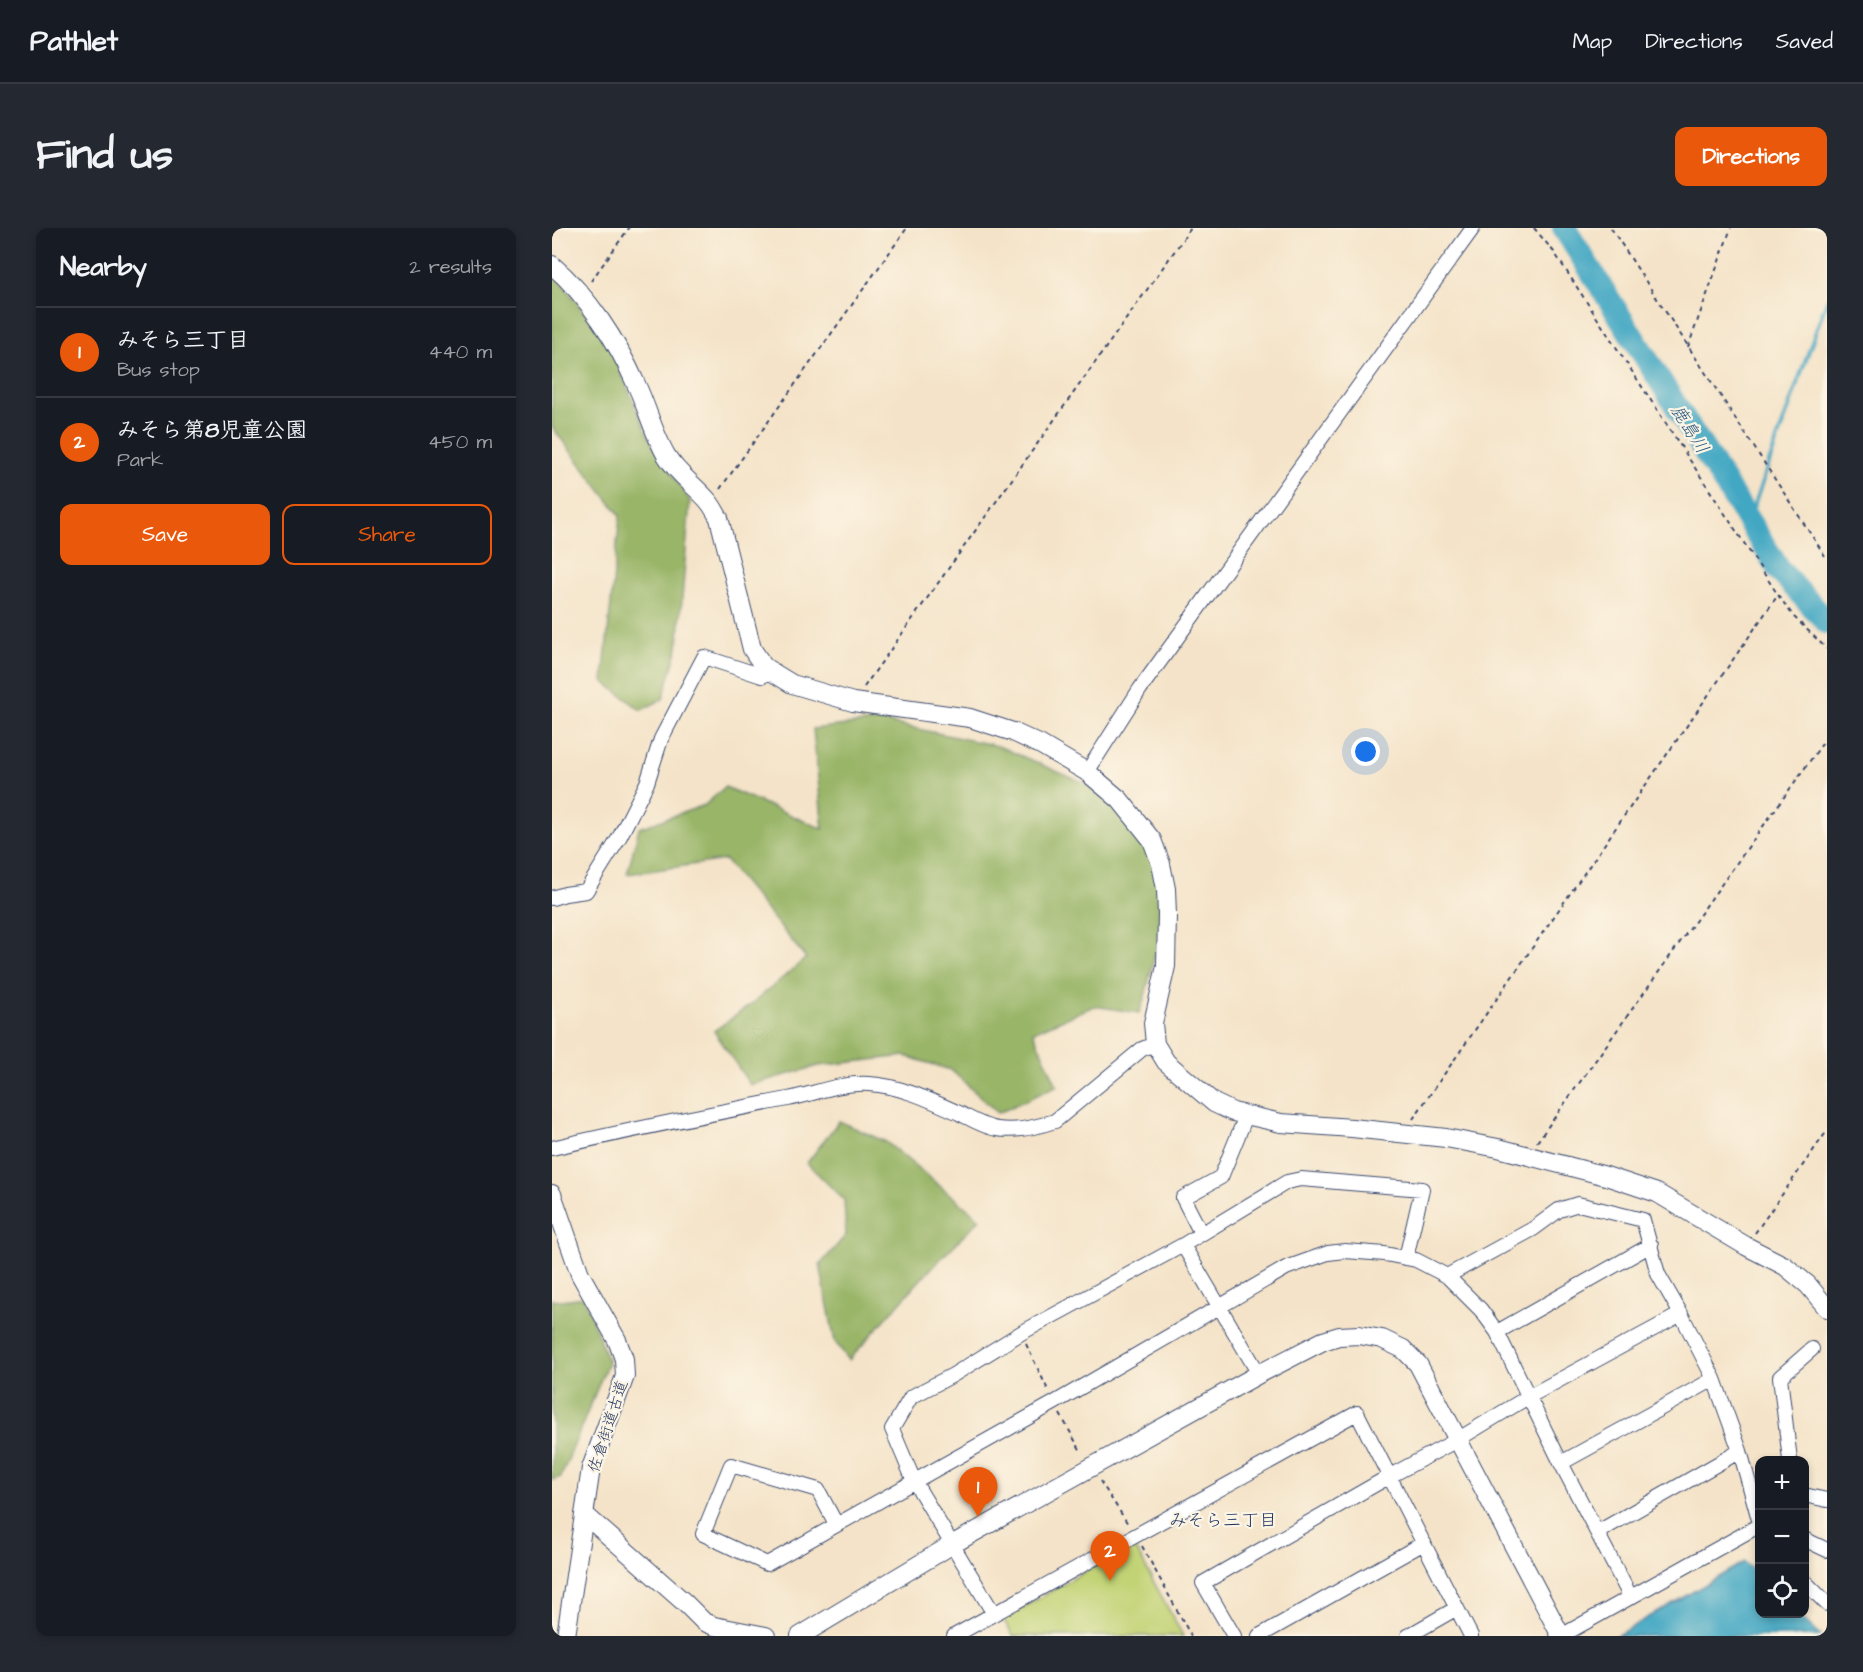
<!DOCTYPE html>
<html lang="en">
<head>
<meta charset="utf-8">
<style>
  :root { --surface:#171b24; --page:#242831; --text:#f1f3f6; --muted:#9ea1a6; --line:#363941; --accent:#ea580c }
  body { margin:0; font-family:"Architects Daughter","Klee One",sans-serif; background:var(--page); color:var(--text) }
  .controls { position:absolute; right:18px; bottom:18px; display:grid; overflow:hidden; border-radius:12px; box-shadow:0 3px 9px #0003 }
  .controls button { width:54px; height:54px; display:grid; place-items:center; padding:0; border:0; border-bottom:2px solid var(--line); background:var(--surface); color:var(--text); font:30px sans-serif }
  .you { position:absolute; left:814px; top:524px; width:21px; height:21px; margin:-15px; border:4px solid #fff; border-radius:50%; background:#1a73e8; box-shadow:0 0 0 9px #1a73e833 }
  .badge { display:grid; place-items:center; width:39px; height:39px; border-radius:50%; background:var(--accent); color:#fff; font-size:20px; font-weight:700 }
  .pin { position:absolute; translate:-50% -50px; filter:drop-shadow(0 2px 3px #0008) }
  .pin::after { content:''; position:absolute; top:32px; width:21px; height:18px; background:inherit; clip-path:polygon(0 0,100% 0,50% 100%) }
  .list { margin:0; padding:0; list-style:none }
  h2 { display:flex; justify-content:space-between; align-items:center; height:78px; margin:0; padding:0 24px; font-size:26px }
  h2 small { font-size:20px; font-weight:400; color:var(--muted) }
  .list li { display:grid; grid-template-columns:39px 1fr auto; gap:18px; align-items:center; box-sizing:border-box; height:90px; padding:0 24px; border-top:2px solid var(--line) }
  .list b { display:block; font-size:22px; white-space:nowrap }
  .list p { margin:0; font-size:20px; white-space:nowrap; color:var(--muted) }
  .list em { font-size:20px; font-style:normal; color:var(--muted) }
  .actions { display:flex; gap:12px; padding:18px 24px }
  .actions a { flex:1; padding:14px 0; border:2px solid var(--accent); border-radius:12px; text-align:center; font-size:21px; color:var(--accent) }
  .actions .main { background:var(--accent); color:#fff }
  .icon { flex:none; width:33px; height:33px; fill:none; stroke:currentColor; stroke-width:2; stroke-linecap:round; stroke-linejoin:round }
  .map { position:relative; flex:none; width:1275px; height:1408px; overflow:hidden; border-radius:12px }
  header { display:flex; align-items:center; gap:36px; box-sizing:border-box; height:84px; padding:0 30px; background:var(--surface); border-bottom:2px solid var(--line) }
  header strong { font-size:28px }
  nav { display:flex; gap:33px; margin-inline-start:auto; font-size:21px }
  .intro { display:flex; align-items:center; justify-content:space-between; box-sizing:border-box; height:144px; padding:0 36px }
  h1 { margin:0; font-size:42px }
  .button { padding:15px 27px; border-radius:12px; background:var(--accent); color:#fff; font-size:21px; font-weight:700 }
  main { display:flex; gap:36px; padding:0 36px }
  aside { flex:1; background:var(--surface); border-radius:12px; box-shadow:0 3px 9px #0003 }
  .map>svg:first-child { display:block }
  .green { fill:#c2d376; stroke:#6e816a; stroke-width:1.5 }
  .forest { fill:#99b567; stroke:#5a7262; stroke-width:1.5 }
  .water { fill:#43a7c3; stroke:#2f6b90; stroke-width:1.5 }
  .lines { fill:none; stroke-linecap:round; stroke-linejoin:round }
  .stream { stroke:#43a7c3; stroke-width:4 }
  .river { stroke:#43a7c3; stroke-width:24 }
  .minor-casing { stroke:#3c4a6e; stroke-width:16 }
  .tertiary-casing { stroke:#3c4a6e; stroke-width:20 }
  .path { stroke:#3c4a6e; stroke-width:2; stroke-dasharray:4.5 4.5; stroke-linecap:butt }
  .minor { stroke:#fff; stroke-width:14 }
  .tertiary { stroke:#fff; stroke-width:18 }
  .labels { text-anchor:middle; stroke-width:4.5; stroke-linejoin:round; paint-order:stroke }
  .street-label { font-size:16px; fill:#1b2f5e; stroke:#fcf5e5 }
  .water-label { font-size:18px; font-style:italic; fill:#295981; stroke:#fcf5e5 }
  .neighbourhood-label { font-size:18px; fill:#1b2f5e; stroke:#fcf5e5 }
</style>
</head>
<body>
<header>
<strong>Pathlet</strong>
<nav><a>Map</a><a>Directions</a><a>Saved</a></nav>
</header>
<div class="intro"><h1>Find us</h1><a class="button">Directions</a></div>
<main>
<aside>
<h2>Nearby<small>2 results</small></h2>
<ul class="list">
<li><span class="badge">1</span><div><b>みそら三丁目</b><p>Bus stop</p></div><em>440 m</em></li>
<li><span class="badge">2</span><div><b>みそら第8児童公園</b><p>Park</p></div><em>450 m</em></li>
</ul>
<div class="actions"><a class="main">Save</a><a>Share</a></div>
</aside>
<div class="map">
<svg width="1275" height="1408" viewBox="0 0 1275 1408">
  <rect width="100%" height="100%" fill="#fcf5e5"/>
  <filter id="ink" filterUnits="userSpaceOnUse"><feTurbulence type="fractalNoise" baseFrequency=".0167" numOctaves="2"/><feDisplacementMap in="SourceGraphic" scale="12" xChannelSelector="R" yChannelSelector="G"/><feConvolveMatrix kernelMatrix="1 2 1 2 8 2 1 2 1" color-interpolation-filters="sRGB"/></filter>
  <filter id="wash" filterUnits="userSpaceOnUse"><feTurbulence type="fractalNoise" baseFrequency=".008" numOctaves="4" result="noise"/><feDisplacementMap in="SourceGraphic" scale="24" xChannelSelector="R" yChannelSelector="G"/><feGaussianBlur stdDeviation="1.35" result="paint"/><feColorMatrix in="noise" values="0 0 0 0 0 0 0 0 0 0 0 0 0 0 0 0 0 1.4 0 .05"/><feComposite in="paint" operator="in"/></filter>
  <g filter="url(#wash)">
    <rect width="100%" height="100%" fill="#f4e3c8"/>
    <path class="green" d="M581,1316L631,1408H461L451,1391Z"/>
    <path class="forest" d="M0,44L3,46L57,117L98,212L138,273L126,419L111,471L89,482L51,453L68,287L0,199Z
      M328,493L446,518L553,564L581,595L601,632L608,654L609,703L592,772L587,785L542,778L481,804L505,858L446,885L399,842L353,828L266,838L198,857L162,803L202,774L254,730L173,632L75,646L87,600L153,577L173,559L271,601L261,501Z
      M287,893L334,914L428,991L369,1051L297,1132L283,1114L268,1037L294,1007L292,972L255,935Z
      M32,1069L56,1134L9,1249L0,1252V1071L2,1073Z"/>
    <path class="water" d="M1192,1334L1207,1348L1208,1386H1246L1269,1408H1064Z"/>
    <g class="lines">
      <path class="stream" d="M1196,294L1275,72"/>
      <path class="river" d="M1012,0L1228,343L1275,394"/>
    </g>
  </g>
  <g filter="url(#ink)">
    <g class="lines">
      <defs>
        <path id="minor" d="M535,544L588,461L921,0
          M0,670L13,666L34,663L67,610L95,555L109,511L152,429L210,448L219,444
          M0,920C78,902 157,886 236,871C262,866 290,854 317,856C349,858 378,872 407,885C419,891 432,899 445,901C464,904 485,899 503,893L590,821L603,816
          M649,1005L631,970L669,949L694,888
          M631,1017L707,1146
          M1129,1086L1162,1151L1188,1223L1208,1295
          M945,1104L1099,1017
          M1238,1232L1228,1149L1260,1121
          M1009,1235L1162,1151
          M1252,1267L1275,1272
          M284,1296L266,1262L179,1237L151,1306L215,1336L502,1175L734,1040L776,1025L793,1023L833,1026L864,1032L895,1048L929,1082L945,1104L1009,1235L1078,1368
          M1046,1304L1188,1223
          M1252,1311L1275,1322
          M1252,1353L1275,1376
          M442,1386L362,1253L340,1201L359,1169L401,1147L469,1105L631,1017L735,954L749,951L870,961L854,1030
          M402,1408L805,1185L919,1408
          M682,1408L651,1355L838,1248L905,1212L976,1169L1129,1086L1106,1046L1091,992L1026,976L1007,982L981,1001L895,1048
          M707,1408L872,1315
          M856,1408L905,1380
          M1009,1408L1208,1297"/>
        <path id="tertiary" d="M0,37C36,68 65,113 84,156C95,179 101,204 114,227C125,246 144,258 157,274C161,279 164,285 167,290L200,421L212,439L240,456L301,474L418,490L461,504L489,517L535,544L568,572L600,612L609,636L614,661L615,687L614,738L601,795L603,816L614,834L662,875L681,884L729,895L800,900L894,910L946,920L1054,948L1105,965L1194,1018L1233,1038L1256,1057L1275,1080
          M0,966L28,1046L65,1112L72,1131L73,1148L39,1240L14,1408
          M32,1286L133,1375L152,1394L162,1398L214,1408
          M248,1408L401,1316L707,1146L771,1113L787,1108L807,1107L830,1111L851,1121L866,1136L1009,1408"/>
      </defs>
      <use href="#minor" class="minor-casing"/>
      <use href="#tertiary" class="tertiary-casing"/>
      <path class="path" d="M982,0L1002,24L1226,367L1242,389L1275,421
        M1059,0L1275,331
        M39,53L77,0
        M1136,119L1179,0
        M168,261L355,0
        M312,459L639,0
        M861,891L1226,367
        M985,914L1275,509
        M1203,1005L1275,903
        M474,1116L496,1162
        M508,1186L530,1225
        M548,1253L576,1296
        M590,1318L639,1408"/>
      <use href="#minor" class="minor"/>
      <use href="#tertiary" class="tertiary"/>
    </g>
  </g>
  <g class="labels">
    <g class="street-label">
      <text transform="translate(55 1198) rotate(-72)" y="6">佐倉街道古道</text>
    </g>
    <g class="water-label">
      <text transform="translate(1138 201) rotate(58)" y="6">鹿島川</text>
    </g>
    <g class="neighbourhood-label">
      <text x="671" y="1298">みそら三丁目</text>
    </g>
  </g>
</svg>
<div class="controls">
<button>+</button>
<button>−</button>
<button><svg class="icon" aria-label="locate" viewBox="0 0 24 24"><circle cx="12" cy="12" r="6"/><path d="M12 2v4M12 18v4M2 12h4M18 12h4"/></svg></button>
</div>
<div class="you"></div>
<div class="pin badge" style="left:426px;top:1289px">1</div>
<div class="pin badge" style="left:558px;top:1353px">2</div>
</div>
</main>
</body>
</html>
